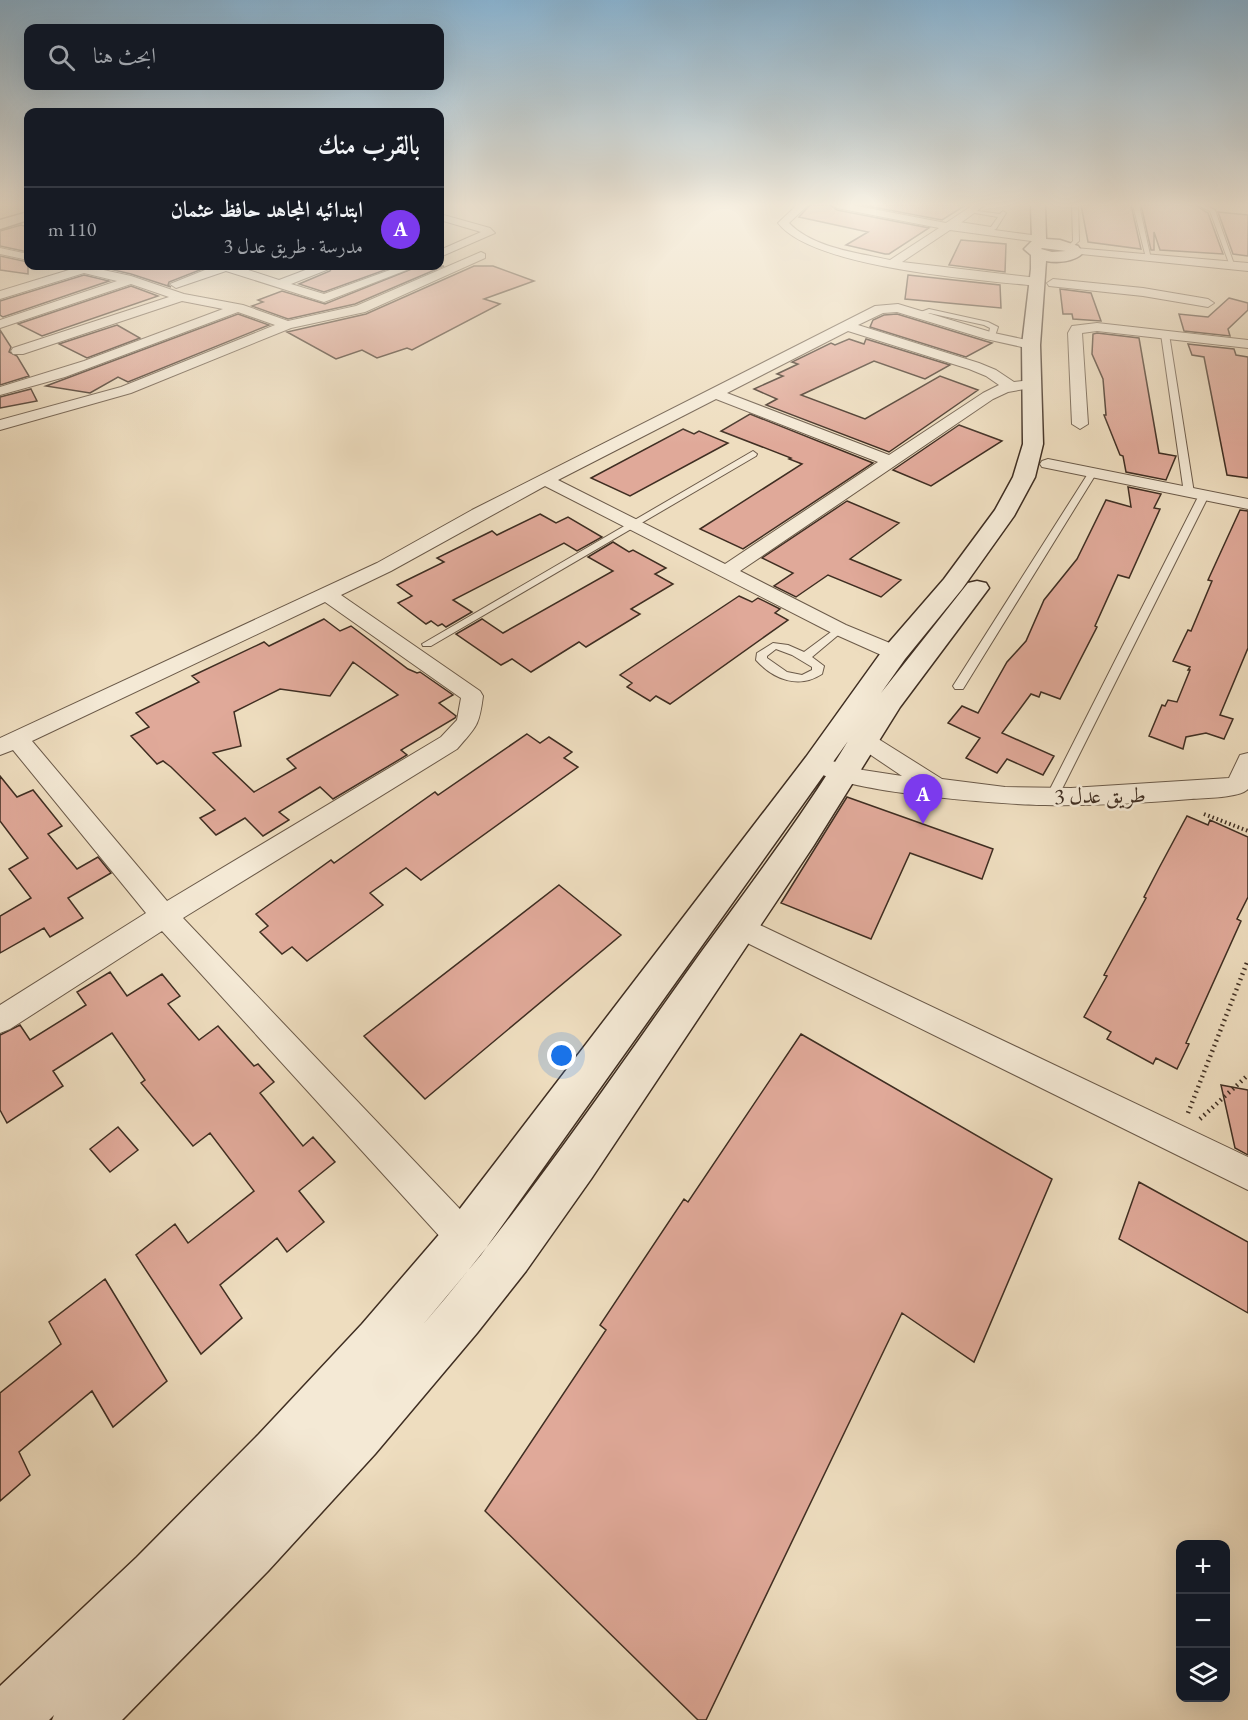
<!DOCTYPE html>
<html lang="ar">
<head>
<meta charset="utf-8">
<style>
  :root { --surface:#171b24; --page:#242831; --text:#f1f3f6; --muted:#9ea1a6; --line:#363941; --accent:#7c3aed }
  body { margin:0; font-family:"EB Garamond",Amiri,serif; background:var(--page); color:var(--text); direction:rtl }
  .controls { position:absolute; right:18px; bottom:18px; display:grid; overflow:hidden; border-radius:12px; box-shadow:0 6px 24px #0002 }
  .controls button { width:54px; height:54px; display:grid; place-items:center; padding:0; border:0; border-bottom:2px solid var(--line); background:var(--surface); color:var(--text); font:30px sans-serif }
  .you { position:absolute; left:562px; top:1056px; width:21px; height:21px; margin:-15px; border:4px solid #fff; border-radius:50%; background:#1a73e8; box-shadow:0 0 0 9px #1a73e833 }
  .badge { display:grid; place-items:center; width:39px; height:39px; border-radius:50%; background:var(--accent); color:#fff; font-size:20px; font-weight:700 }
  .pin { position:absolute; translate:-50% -50px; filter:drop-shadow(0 2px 3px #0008) }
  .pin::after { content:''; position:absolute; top:32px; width:21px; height:18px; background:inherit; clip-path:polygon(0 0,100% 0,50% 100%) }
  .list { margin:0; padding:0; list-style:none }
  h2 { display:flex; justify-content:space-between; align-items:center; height:78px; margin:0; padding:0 24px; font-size:26px }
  h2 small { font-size:20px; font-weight:400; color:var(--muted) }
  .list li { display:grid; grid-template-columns:39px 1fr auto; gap:18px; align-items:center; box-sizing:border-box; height:84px; padding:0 24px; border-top:2px solid var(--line) }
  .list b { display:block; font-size:22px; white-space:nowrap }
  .list p { margin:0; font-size:20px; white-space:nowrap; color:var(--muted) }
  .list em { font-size:20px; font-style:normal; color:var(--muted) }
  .icon { flex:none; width:33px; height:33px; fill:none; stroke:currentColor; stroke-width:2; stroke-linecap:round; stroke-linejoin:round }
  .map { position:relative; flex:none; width:1248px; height:1720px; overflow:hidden; direction:ltr }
  .search { position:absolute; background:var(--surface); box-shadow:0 6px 24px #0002; left:24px; top:24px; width:420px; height:66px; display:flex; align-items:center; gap:15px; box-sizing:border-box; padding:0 21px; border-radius:12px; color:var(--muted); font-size:22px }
  .panel { position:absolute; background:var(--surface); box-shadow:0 6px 24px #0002; left:24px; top:108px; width:420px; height:162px; border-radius:12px; direction:rtl }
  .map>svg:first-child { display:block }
  .building { fill:#e0a999; stroke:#3f2e22; stroke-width:1.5; fill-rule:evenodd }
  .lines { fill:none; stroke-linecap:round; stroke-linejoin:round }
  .lane-casing { stroke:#6b5a49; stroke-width:2 }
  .street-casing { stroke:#6b5a49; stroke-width:2 }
  .secondary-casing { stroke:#3f2e22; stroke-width:3 }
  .path-far1 { stroke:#3f2e22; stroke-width:4; stroke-dasharray:1.5 3; stroke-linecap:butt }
  .path { stroke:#3f2e22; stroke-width:4.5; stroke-dasharray:1.5 4; stroke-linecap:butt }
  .lane { fill:#f4e9d5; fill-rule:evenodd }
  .street { fill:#f4e9d5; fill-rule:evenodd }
  .secondary { fill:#f4e9d5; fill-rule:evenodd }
  .labels { text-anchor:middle; stroke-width:5; stroke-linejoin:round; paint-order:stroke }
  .street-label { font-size:22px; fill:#3f2e22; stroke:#f4e9d5 }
</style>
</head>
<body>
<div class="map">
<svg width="1248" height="1720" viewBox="0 0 1248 1720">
  <rect width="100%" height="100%" fill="#eeddbf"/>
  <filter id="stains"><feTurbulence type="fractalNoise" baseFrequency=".00333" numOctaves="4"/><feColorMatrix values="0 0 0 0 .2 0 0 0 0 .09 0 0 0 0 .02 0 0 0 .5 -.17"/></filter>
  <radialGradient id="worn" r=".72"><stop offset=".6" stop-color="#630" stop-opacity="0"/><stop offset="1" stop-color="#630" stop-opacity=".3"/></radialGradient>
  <path class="building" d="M810,205H830L837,210L929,228L889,254H885L846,245L868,232L799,217Z
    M862,205H966L942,220Z
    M1081,205H1131L1141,249L1088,242Z
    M1141,205H1195L1208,213L1223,254L1160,250L1154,232V250H1151Z
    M1218,212L1248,215V256L1233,254Z
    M21,225L28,227V252L0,246V231Z
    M961,240L1006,244L1005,272L949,265Z
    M0,256L28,262V274L0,270Z
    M97,266H210L169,282L168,285L171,287L131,274Z
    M333,266H396L324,292L299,284L330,271Z
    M419,266H444L355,304L288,319L252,306L263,302L258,300L282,291L325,304Z
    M474,266H493L534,281L484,299L500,304L412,350L407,348L377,358L362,350L336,359L287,332L366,314Z
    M84,275L109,281L3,317L0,315V301Z
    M908,275L1000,285L1001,308L905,299Z
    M131,286L158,296L42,336L18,324Z
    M1060,289L1091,293L1101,321L1073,319L1072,314H1063Z
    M1229,298L1248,303V310L1228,329L1230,336L1184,331L1179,314L1208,317Z
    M238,314L269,325L128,382L118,377L90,393L46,386Z
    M897,314L985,341L992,343L966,357L870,327L873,320L884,315Z
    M117,325L140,338L87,358L59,344Z
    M0,330L11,347L9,352L17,356L29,376L0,385Z
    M1097,333L1139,338L1159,453L1176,456L1166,480L1126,472L1123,456L1120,455L1104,415H1106L1103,379L1092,354L1093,334Z
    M849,339L864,344L866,339L950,365L925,379L874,361L801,395L865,419L940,376L978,390L889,452L766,405L777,399L754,389L783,376L777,374L798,364L792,362L831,343L835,345Z
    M1188,344L1234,349L1236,355L1248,357V478L1227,475L1204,357L1192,355Z
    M31,389L37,401L0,408V397Z
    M750,414L873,463L743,549L700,529L802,464L789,459L791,458L721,431Z
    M959,425L1002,441L931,486L893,470Z
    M683,429L694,434L699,431L728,443L630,496L591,478Z
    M1128,487L1161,494L1154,508L1160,509L1129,578L1118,575L1095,626L1097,627L1060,699L1041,692L1039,697L1031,694L1002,733L1054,756L1043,775L1007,759L997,773L966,758L980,738L948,723L962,706L978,713L1007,662L1026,641L1044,600L1077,559L1106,500L1131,507Z
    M847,501L899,523L850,559L901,580L881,597L828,575L796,597L774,586L793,573L762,558Z
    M1240,510L1248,511V648L1220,715L1233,719L1224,739L1206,733L1186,737L1183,749L1149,736L1162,705L1165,706L1168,700L1177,702L1190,670H1188L1190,667L1173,661L1188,630L1191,631L1212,581L1208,580Z
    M540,514L556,523L568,517L602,537L577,551L564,543L453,600L472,612L446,627L442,624L438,626L431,621L426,624L398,603L412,596L397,585L444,562L437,558L492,531L497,535Z
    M613,542L629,552L633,550L666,568L655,574L673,584L631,609L640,614L586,647L579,642L531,672L512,659L501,665L456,634L482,619L503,633L613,571L588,557Z
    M739,596L752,602L758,598L780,609L775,613L788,620L670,704L656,696L650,701L627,687L632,683L620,675Z
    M324,619L340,631L351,626L408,669L417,673L420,672L453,695L439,703L456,716L455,718L401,750L407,755L333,799L320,787L279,812L289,820L263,836L245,818L216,835L200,818L215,810L171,767L163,761L157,764L131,736L149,727L136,713L199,682L192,676L264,642L269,646ZM353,662L398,695L287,759L296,768L254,792L213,753L241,746L234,712L280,689L330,696Z
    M527,734L540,743L549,737L572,752L564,758L578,767L421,880L406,868L370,893L383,905L307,961L292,947L282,954L260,932L268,926L256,914L331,860L334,863L435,792L438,795Z
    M0,776L17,797L33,790L62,826L48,834L77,869L98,857L111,873L68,898L83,918L50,937L44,928L0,953V916L31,898L9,869L28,858L0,821Z
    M847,797L993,849L982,879L910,853L871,939L781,903Z
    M1187,816L1208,825L1210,820L1248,837V897L1237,919L1241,921L1186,1043L1189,1044L1177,1069L1156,1058L1153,1064L1107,1039L1111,1032L1084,1017L1107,976L1104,975L1146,898L1144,897L1159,868Z
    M559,885L621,935L425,1099L364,1036Z
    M110,972L127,996L162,974L180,996L168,1004L199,1040L218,1026L254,1066L258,1064L274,1082L260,1093L303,1146L313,1137L335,1162L299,1191L324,1222L287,1252L277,1238L220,1285L242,1318L201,1354L136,1255L175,1224L188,1243L254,1191L210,1133L193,1146L141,1083L145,1080L112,1033L53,1071L63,1086L7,1123L0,1110V1035L20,1025L30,1040L86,1005L77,992Z
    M801,1034L1052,1179L974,1362L902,1313L706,1720H698L485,1511L606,1330L600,1325L684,1199L688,1202Z
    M1221,1085L1248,1090V1155L1235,1148Z
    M118,1127L138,1150L110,1172L90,1149Z
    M1139,1182L1248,1242V1313L1119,1239Z
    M105,1279L167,1381L113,1427L92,1391L19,1452L30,1475L0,1501V1393L61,1344L49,1322Z"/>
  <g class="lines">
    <defs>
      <path id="lane" d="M1072,205H1078L1079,241L1070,249L1067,247L1073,241Z
        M1133,205H1139L1151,259L1146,258Z
        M1197,205H1204L1215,210L1235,267L1230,266L1210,211Z
        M969,210L1000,214L1003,211L1006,213L996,229L992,231L951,224L953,221L991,227L998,217L969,212Z
        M929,309L988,322L998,327L995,336L988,338L990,328L984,325L929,313L918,316L915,314Z
        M1165,332L1169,334L1194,493L1189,496L1184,493L1161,334Z
        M753,451L757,454L756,456L431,646H423L422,644Z
        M1089,472L1096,474L963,689H955L953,686Z
        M1204,492L1209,495L1058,797L1052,802L1047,800L1046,797L1199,495Z
        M839,626L843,627V631L812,657L824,666L822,674C799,689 774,680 756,660L757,653L773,643L788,645L804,652ZM776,649L792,655L812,667V670L802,675L787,672L767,658V656Z"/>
      <path id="street" d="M797,205H808L789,223C813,248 858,253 890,260L939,228L837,208L832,205H852L946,223L973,205H985L958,225L1039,236L1045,239L1039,242L950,230L902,262L1038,278L1044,282L1038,286C980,280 812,268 778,223Z
        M440,214L490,228L495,233L440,257V250L481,232L440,220Z
        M0,248L28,254V260L0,254Z
        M1075,248L1248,263V271L1071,253V249Z
        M481,252L485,254V258L365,312L291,328L131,393L0,430V420L121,387L275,325L238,312L65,377L0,395V387L84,361L223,309L182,301L23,354H13L11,351L13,348L169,297L131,284L0,328V320L117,281L84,273L0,299V291L69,270L64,269L62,266H85L131,276L184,294L243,305L288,321L356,306Z
        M215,266H236L279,280L316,266H331L329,269L291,284L324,294L401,266H417L324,302L226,271L176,288L170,284Z
        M1053,279L1143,288L1208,299L1214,303L1208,307L1143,296L1049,286L1047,283Z
        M898,304L994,333L1036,342L1038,345L1031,349L986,339L897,312L883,313L858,325L979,363L996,370L1014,382L1031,380L1038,384L1036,387L1008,392L993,399L740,571L846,625L902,648L905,653L902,658L895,659L888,658L832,633L545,486L391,571L341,595L480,691L483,696C479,726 477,726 457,749L183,918L477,1227L482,1239L477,1251L465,1256L453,1251L162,931L10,1029L0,1033V1005L146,913L13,750L0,755V738L377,563L472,510L875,306ZM848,331L969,369L986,376L999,385L983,393L889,455L727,393ZM716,399L878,462L725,564L558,480ZM325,602L461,698L457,720L441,737L167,901L32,741Z
        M1097,323L1248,340V348L1097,331L1082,333L1088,424L1080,429L1072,424L1068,333L1072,326Z
        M1048,459L1248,499V509L1042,467L1040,464L1042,461Z
        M843,724L872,735L942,779L1005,787L1071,788L1229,778L1240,755L1248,753V789C1240,798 1204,798 1191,799C1142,803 1094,806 1045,805C1009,805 826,792 810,766L814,760L822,758L863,770L902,776L856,745L835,737L832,732L835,727Z
        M739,915L1248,1157V1190L729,934L725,926L729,918Z"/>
      <path id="secondary" d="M1031,205H1045L1046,239L1060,240L1078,246L1083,253C1074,262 1058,263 1046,261L1040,345L1043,444L1035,477L1014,516L962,589L905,659L881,693L968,583L977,581L986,583L989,588L900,707L814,845L591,1179L526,1271L477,1333L375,1454L268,1571L122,1720H52L54,1715L49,1720H0V1686L137,1557L259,1434L362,1324L449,1223L806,757L885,647L944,579L995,510L1013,477L1023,444L1022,345L1031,269V255L1024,249L1032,241ZM1042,248L1066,251L1052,252L1041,249ZM848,741C798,824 738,900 682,979C598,1097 516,1217 421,1327L481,1255Z
        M28,212V220L0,229V220Z"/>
    </defs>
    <use href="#lane" class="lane-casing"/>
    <use href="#street" class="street-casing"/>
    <use href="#secondary" class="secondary-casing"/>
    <path class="path-far1" d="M1204,814L1248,831"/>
    <path class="path" d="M1188,1113L1248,960
      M1200,1119L1248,1075"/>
    <use href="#lane" class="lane"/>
    <use href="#street" class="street"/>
    <use href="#secondary" class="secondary"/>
  </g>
  <linearGradient id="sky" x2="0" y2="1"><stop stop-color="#89b6d6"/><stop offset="0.46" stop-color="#f7f0e2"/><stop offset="1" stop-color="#f7f0e2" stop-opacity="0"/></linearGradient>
  <rect width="1248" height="445" fill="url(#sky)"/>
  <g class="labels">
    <g class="street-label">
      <text transform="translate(1100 795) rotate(-1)" y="8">طريق عدل 3</text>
    </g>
  </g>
  <rect width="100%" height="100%" filter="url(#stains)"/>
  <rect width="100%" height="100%" fill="url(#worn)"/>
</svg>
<div class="controls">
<button>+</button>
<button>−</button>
<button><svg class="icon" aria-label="layers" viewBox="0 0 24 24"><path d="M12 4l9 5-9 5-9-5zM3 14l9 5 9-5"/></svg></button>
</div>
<div class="you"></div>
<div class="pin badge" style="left:923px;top:824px">A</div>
<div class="search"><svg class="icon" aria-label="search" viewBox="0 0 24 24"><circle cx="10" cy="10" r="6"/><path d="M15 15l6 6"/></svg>ابحث هنا</div>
<section class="panel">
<h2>بالقرب منك<small></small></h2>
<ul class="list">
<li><span class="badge">A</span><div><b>ابتدائيه المجاهد حافظ عثمان</b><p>مدرسة · طريق عدل 3</p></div><em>110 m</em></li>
</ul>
</section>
</div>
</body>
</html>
